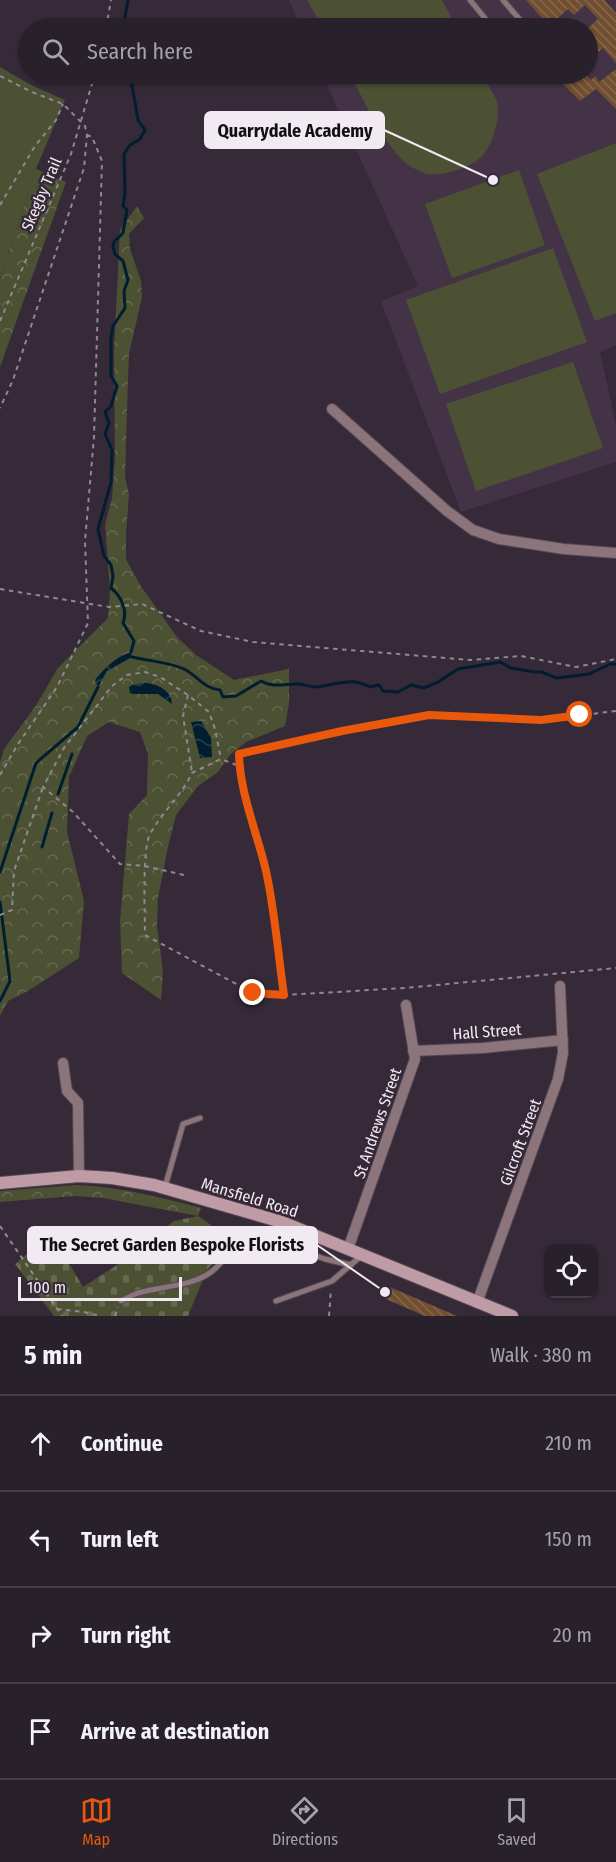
<!DOCTYPE html>
<html lang="en">
<head>
<meta charset="utf-8">
<style>
  :root { --surface:#28202a; --page:#302832; --text:#f1f3f6; --muted:#a5a3a8; --line:#443e47; --accent:#ea580c }
  body { margin:0; font-family:"Fira Sans Condensed",sans-serif; background:var(--page); color:var(--text) }
  .controls { position:absolute; right:18px; bottom:18px; display:grid; overflow:hidden; border-radius:12px; box-shadow:0 2px 4px #0004 }
  .controls button { width:54px; height:54px; display:grid; place-items:center; padding:0; border:0; border-bottom:2px solid var(--line); background:var(--surface); color:var(--text); font:30px sans-serif }
  .scale { position:absolute; left:18px; bottom:15px; width:164px; box-sizing:border-box; padding-left:6px; border:3px solid #f2eaf3; border-top:0; font-size:16px; line-height:21px; white-space:nowrap; color:#f2eaf3; -webkit-text-stroke:4px #362a38; paint-order:stroke }
  .stop { position:absolute; width:18px; height:18px; margin:-14px; border:4px solid #ea580c; border-radius:50%; background:#fff }
  .stop.end { background:#ea580c; border-color:#fff; box-shadow:0 2px 6px #0008 }
  .list { margin:0; padding:0; list-style:none }
  h2 { display:flex; justify-content:space-between; align-items:center; height:78px; margin:0; padding:0 24px; font-size:26px }
  h2 small { font-size:20px; font-weight:400; color:var(--muted) }
  .list li { display:grid; grid-template-columns:39px 1fr auto; gap:18px; align-items:center; box-sizing:border-box; height:96px; padding:0 24px; border-top:2px solid var(--line) }
  .list b { display:block; font-size:22px; white-space:nowrap }
  .list em { font-size:20px; font-style:normal; color:var(--muted) }
  .icon { flex:none; width:33px; height:33px; fill:none; stroke:currentColor; stroke-width:2; stroke-linecap:round; stroke-linejoin:round }
  .map { position:relative; flex:none; width:616px; height:1316px; overflow:hidden }
  .search { position:absolute; background:var(--surface); box-shadow:0 2px 4px #0004; left:18px; right:18px; top:18px; height:66px; display:flex; align-items:center; gap:15px; box-sizing:border-box; padding:0 21px; border-radius:33px; color:var(--muted); font-size:22px }
  .sheet { height:462px; background:var(--surface) }
  nav { display:flex; justify-content:space-around; align-items:center; box-sizing:border-box; height:84px; border-top:2px solid var(--line); background:var(--surface); font-size:16px; color:var(--muted) }
  nav a { display:grid; justify-items:center; gap:3px }
  nav .on { color:var(--accent) }
  .map>svg:first-child { display:block }
  .built { fill:#443346 }
  .green { fill:#4c5133 }
  .forest { fill:url(#forest-crowns) }
  .cemetery { fill:url(#cemetery-stones) }
  .water { fill:url(#water-waves) }
  .lines { fill:none; stroke-linecap:round; stroke-linejoin:round }
  .stream { stroke:#011e31; stroke-width:3 }
  .building { fill:url(#building-back-hatch) }
  .service-casing { stroke:#544956; stroke-width:7 }
  .minor-casing { stroke:#544956; stroke-width:12 }
  .secondary-casing { stroke:#544956; stroke-width:14 }
  .path { stroke:#918793; stroke-width:2; stroke-dasharray:4.5 4.5; stroke-linecap:butt }
  .service { stroke:#8b757a; stroke-width:5 }
  .minor { stroke:#8b757a; stroke-width:10 }
  .secondary { stroke:#bf9ca5; stroke-width:12 }
  .route { stroke:#ea580c; stroke-width:8 }
  .labels { text-anchor:middle; stroke-width:5; stroke-linejoin:round; paint-order:stroke }
  .street-label { font-size:16px; fill:#f2eaf3; stroke:#362a38 }
  .leader { fill:none; stroke:#f2eaf3; stroke-width:2 }
  .callout-dot { fill:#f2eaf3; stroke:#362a38; stroke-width:2 }
  .callout { fill:#f2eaf3; stroke:#f2eaf3; stroke-width:2 }
  .callout-label { font-size:18px; text-anchor:middle; font-weight:bold; fill:#111 }
</style>
</head>
<body>
<div class="map">
<svg width="616" height="1316" viewBox="0 0 616 1316">
  <defs>
    <pattern id="forest-crowns" width="20" height="18" patternUnits="userSpaceOnUse" patternTransform="scale(1.5)"><rect width="20" height="18" fill="#4c5133"/><path d="M2 6a3 3 0 1 1 6 0M12 15a3 3 0 1 1 6 0" fill="none" stroke="#666a51"/></pattern>
    <pattern id="cemetery-stones" width="16" height="16" patternUnits="userSpaceOnUse" patternTransform="scale(1.5)"><rect width="16" height="16" fill="#4c5133"/><path d="M2 7V4a2 2 0 0 1 4 0v3zM10 15v-3a2 2 0 0 1 4 0v3z" fill="#666a51"/></pattern>
    <pattern id="water-waves" width="16" height="10" patternUnits="userSpaceOnUse" patternTransform="scale(1.5)"><rect width="16" height="10" fill="#011e31"/><path d="M0 5q4-4 8 0t8 0" fill="none" stroke="#263f4f"/></pattern>
    <pattern id="building-back-hatch" width="6" height="6" patternUnits="userSpaceOnUse" patternTransform="scale(1.5)"><rect width="6" height="6" fill="#714f30"/><path d="M-1 5l2 2M0 0l6 6M5-1l2 2" fill="none" stroke="#86684e"/></pattern>
  </defs>
  <rect width="100%" height="100%" fill="#362a38"/>
  <path class="built" d="M289,0H616V345L600,352L616,425V462L461,512L381,301L418,286L322,74H588V28H301Z"/>
  <path class="green" d="M307,0H442L457,28H323Z
    M0,67L31,85L65,100L36,169L0,278Z
    M349,74H481C486,82 494,93 497,102C501,119 492,147 480,158C468,169 442,176 427,174C422,173 414,168 410,166C385,149 365,100 349,74Z
    M616,143V313L595,321L537,174Z
    M519,170L545,245L452,278L425,204Z
    M553,248L587,342L440,394L406,300Z
    M573,362L603,448L476,491L446,404Z"/>
  <path class="forest" d="M36,169L66,182L0,367V278Z
    M137,206L144,218L129,234L130,249L141,281L142,297L129,354L128,379L125,477L129,494L126,534V559L140,585L177,637L196,655L234,680L289,669V703L285,726L246,742L230,755L218,772L198,786L176,815L168,847L158,898L157,926L163,972L161,1000L122,973L120,921L129,814L147,795L148,754L140,732L109,722L87,736L69,777L67,832L84,901L79,958L28,991L8,1001L0,1016V762L4,749L35,707L58,668L108,618L110,591L105,525L112,498L115,460L114,352L120,230Z
    M77,1185C120,1187 160,1197 201,1208L198,1216L103,1198L75,1196L0,1202V1191Z"/>
  <path class="cemetery" d="M198,1216L234,1241L207,1270L188,1316H54L15,1264L51,1233L83,1287L123,1261L174,1221Z"/>
  <path class="water" d="M131,652L132,657L107,671L98,687L95,680C105,668 115,657 131,652Z
    M144,683C157,683 172,691 172,704L158,694H133L130,693L129,687L132,685Z
    M201,721L211,738L212,757L200,758L191,722Z"/>
  <g class="lines">
    <path class="stream" d="M123,28L128,0
      M130,74L138,120L145,130L140,139L130,145L124,154L125,193L123,206L127,210L123,233L114,242L113,247L115,254L123,261L128,280L124,291L125,308L113,326L111,338V376L117,386L111,406L105,412L109,423L105,434L112,450L111,482L98,529L104,556L111,565L113,576L111,588C121,596 128,610 123,623L134,641L131,652
      M132,657C149,661 168,662 184,669C197,675 204,689 220,690L223,697L236,696L261,681C272,688 285,684 298,684C304,684 309,687 316,687C336,685 351,676 370,687L379,685L383,691L398,692L411,685L424,688L438,682L458,669L500,662L511,668L534,672H541L557,678L589,674L610,664H616
      M58,794L72,754
      M42,847L52,813
      M0,872L36,763L78,727L98,687
      M0,902L10,981L0,1001"/>
  </g>
  <path class="building" d="M526,0H604L616,13V63L603,48L588,61V28L598,19L585,5L574,15L568,9L549,26Z
    M616,69V109L596,89L580,101L563,84L576,74H585L591,80L595,76L599,82Z
    M384,1285L392,1288L457,1316H425L379,1296Z"/>
  <g class="lines">
    <defs>
      <path id="service" d="M470,0L493,28
        M503,0L527,28
        M531,74L536,79
        M165,1187L183,1124L200,1118
        M121,1301C127,1298 132,1295 138,1293C161,1286 191,1287 211,1272C228,1259 238,1233 263,1237L325,1259L351,1265
        M276,1301L332,1281L361,1256"/>
      <path id="minor" d="M332,409L447,511L473,530L499,539L564,549L616,553
        M413,1051L483,1048L563,1040
        M63,1063L67,1091L78,1103L79,1176
        M348,1249L415,1059L406,1005
        M477,1303L558,1079L563,1053L560,986"/>
      <path id="secondary" d="M0,1183L79,1176L112,1178L154,1185L282,1222L512,1316"/>
    </defs>
    <use href="#service" class="service-casing"/>
    <use href="#minor" class="minor-casing"/>
    <use href="#secondary" class="secondary-casing"/>
    <path class="path" d="M106,28L111,0
      M0,76L32,92L63,104L85,126L87,135L84,168L13,380L0,408
      M0,205L35,146L56,120L63,104
      M0,321L71,154L95,74
      M0,589L109,607L142,604L201,631L253,642L470,660L521,656L576,667L616,659
      M188,695L183,716L192,772
      M616,711L541,720L429,715L341,731L239,754V766L221,759L192,773C182,795 162,812 150,834C142,848 145,915 145,935L253,993L284,995L405,988L616,968
      M239,766C245,802 258,836 266,872C275,913 278,954 284,995
      M0,775L18,744L57,687L88,623L85,541L94,437L102,161L92,137L87,135
      M184,875L145,866L120,864L73,812L43,787L64,748L112,686L127,675L145,672L160,677L188,695L209,712L215,729L221,759
      M0,915L12,910L14,871L43,787
      M0,1226L62,1316
      M57,1309L84,1312L100,1316
      M115,1316L118,1307
      M329,1316L331,1289"/>
    <use href="#service" class="service"/>
    <use href="#minor" class="minor"/>
    <use href="#secondary" class="secondary"/>
  </g>
  <g class="lines">
    <path class="route" d="M253,993L284,995C278,954 275,912 266,871C257,832 240,794 239,754L342,731L429,715L541,720L580,715"/>
  </g>
  <g class="labels">
    <g class="street-label">
      <text transform="translate(41 194) rotate(-67)" y="6">Skegby Trail</text>
      <text transform="translate(487 1031) rotate(-4)" y="6">Hall Street</text>
      <text transform="translate(377 1123) rotate(-71)" y="6">St Andrews Street</text>
      <text transform="translate(520 1142) rotate(-70)" y="6">Gilcroft Street</text>
      <text transform="translate(250 1197) rotate(17)" y="6">Mansfield Road</text>
    </g>
  </g>
  <path class="leader" d="M493 180L384 130M385 1292L317 1245"/>
  <g class="callout-dot">
    <circle cx="493" cy="180" r="6"/>
    <circle cx="385" cy="1292" r="6"/>
  </g>
  <g class="callout">
    <rect x="205" y="112" width="179" height="36" rx="6"/>
    <rect x="28" y="1227" width="289" height="36" rx="6"/>
  </g>
  <g class="callout-label">
    <text x="295" y="137">Quarrydale Academy</text>
    <text x="172" y="1251">The Secret Garden Bespoke Florists</text>
  </g>
</svg>
<div class="controls">
<button><svg class="icon" aria-label="locate" viewBox="0 0 24 24"><circle cx="12" cy="12" r="6"/><path d="M12 2v4M12 18v4M2 12h4M18 12h4"/></svg></button>
</div>
<div class="scale">100 m</div>
<div class="stop" style="left:580px;top:715px"></div>
<div class="stop end" style="left:253px;top:993px"></div>
<div class="search"><svg class="icon" aria-label="search" viewBox="0 0 24 24"><circle cx="10" cy="10" r="6"/><path d="M15 15l6 6"/></svg>Search here</div>
</div>
<section class="sheet">
<h2>5 min<small>Walk · 380 m</small></h2>
<ul class="list">
<li><svg class="icon" aria-label="ahead" viewBox="0 0 24 24"><path d="M12 20V5M6 11l6-6 6 6"/></svg><div><b>Continue</b></div><em>210 m</em></li>
<li><svg class="icon" aria-label="left" viewBox="0 0 24 24"><path d="M17 20v-9H6M10 6l-5 5 5 5"/></svg><div><b>Turn left</b></div><em>150 m</em></li>
<li><svg class="icon" aria-label="right" viewBox="0 0 24 24"><path d="M7 20v-9h11M14 6l5 5-5 5"/></svg><div><b>Turn right</b></div><em>20 m</em></li>
<li><svg class="icon" aria-label="arrive" viewBox="0 0 24 24"><path d="M6 21V4h12l-3 4 3 4H6"/></svg><div><b>Arrive at destination</b></div></li>
</ul>
</section>
<nav>
<a class="on"><svg class="icon" aria-label="map" viewBox="0 0 24 24"><path d="M3 6l6-2 6 2 6-2v14l-6 2-6-2-6 2zM9 4v14M15 6v14"/></svg>Map</a>
<a><svg class="icon" aria-label="directions" viewBox="0 0 24 24"><path d="M12 3l9 9-9 9-9-9zM9 14v-3h6M13 9l2 2-2 2"/></svg>Directions</a>
<a><svg class="icon" aria-label="saved" viewBox="0 0 24 24"><path d="M7 4h10v16l-5-4-5 4z"/></svg>Saved</a>
</nav>
</body>
</html>
